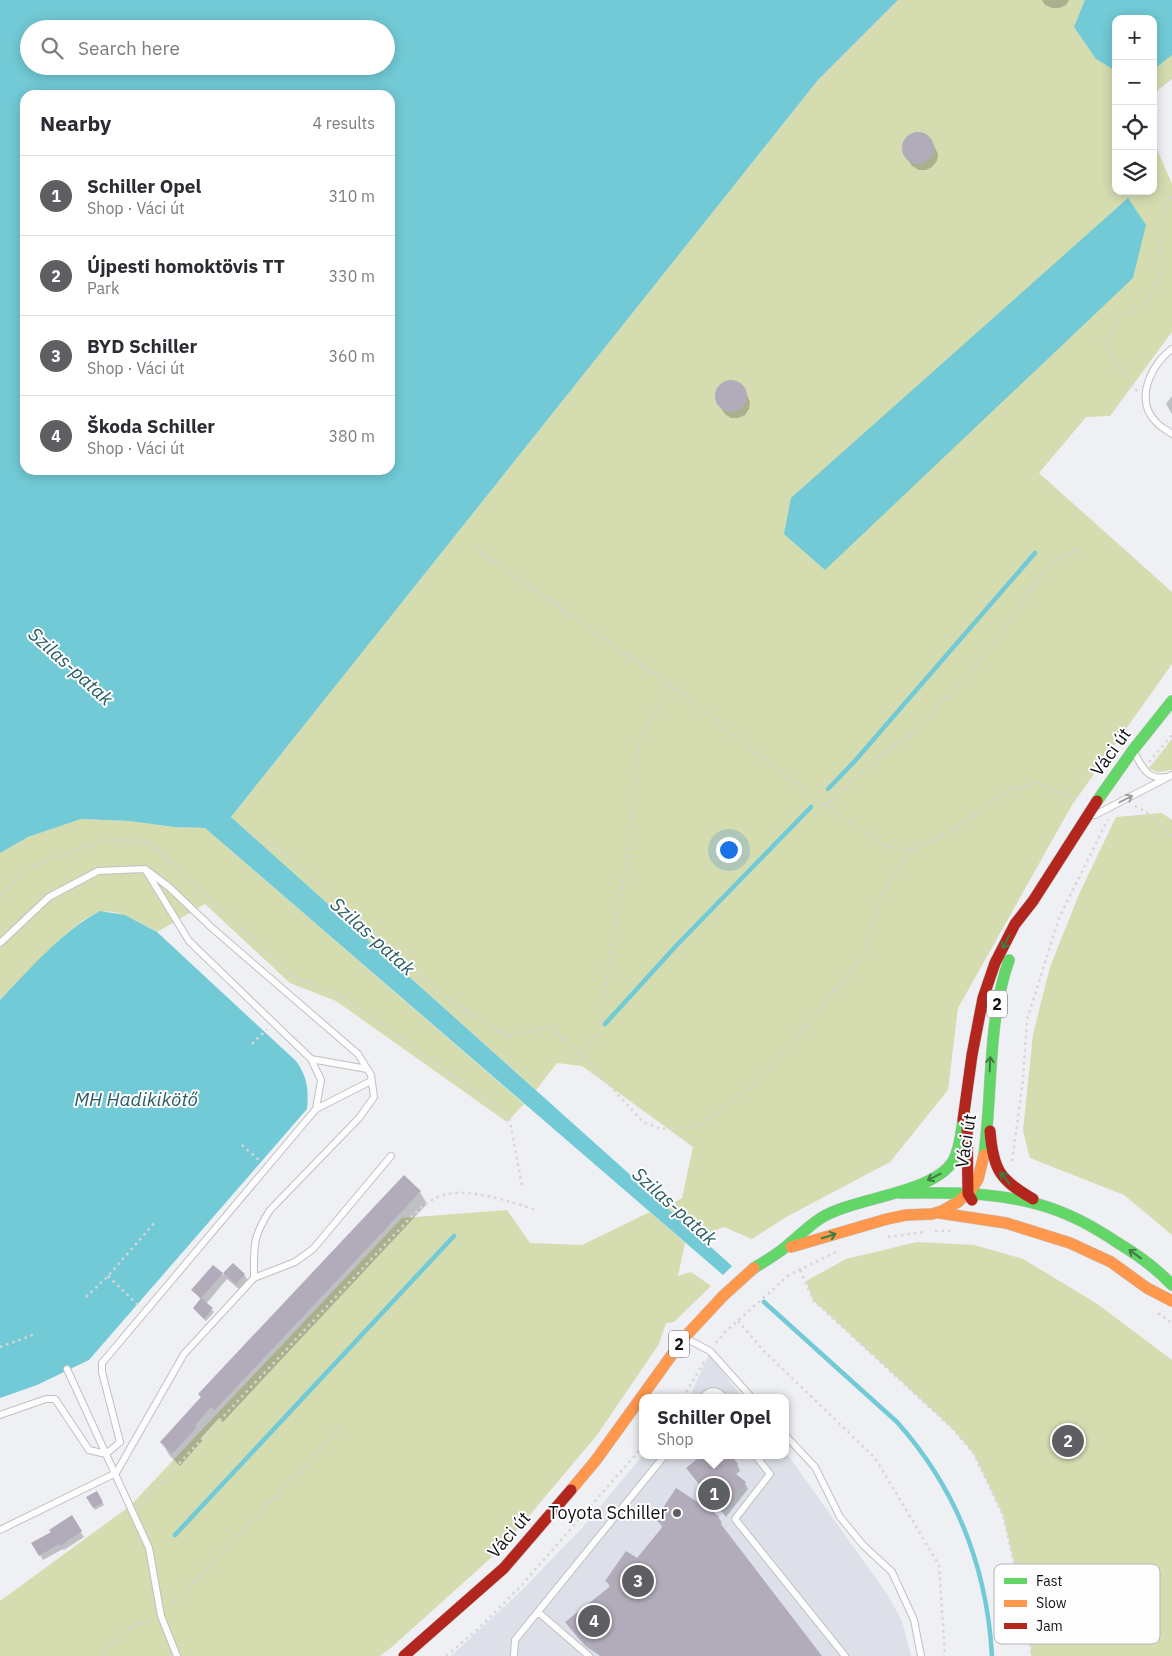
<!DOCTYPE html>
<html lang="en">
<head>
<meta charset="utf-8">
<style>
  :root { --surface:#fff; --page:#f7f7f7; --text:#2b2b33; --muted:#7c7c81; --line:#e1e1e2; --accent:#5e5f62 }
  body { margin:0; font-family:"IBM Plex Sans",sans-serif; background:var(--page); color:var(--text) }
  .controls { position:absolute; right:15px; top:15px; display:grid; overflow:hidden; border-radius:10px; box-shadow:0 2px 12px #0003 }
  .controls button { width:45px; height:45px; display:grid; place-items:center; padding:0; border:0; border-bottom:1px solid var(--line); background:var(--surface); color:var(--text); font:25px sans-serif }
  .you { position:absolute; left:728px; top:849px; width:18px; height:18px; margin:-12px; border:4px solid #fff; border-radius:50%; background:#1a73e8; box-shadow:0 0 0 8px #1a73e833 }
  .badge { display:grid; place-items:center; width:32px; height:32px; border-radius:50%; background:var(--accent); color:#fff; font-size:16px; font-weight:700 }
  .pin { position:absolute; translate:-50% -50%; border:2px solid #fff; box-shadow:0 1px 5px #0006 }
  .popup { position:absolute; left:639px; top:1394px; width:150px; height:65px; box-sizing:border-box; display:grid; place-content:center; border-radius:10px; background:var(--surface); filter:drop-shadow(0 1px 4px #0005); font-size:16px; white-space:nowrap; color:var(--muted) }
  .popup b { font-size:19px; color:var(--text) }
  .popup::after { content:''; position:absolute; left:50%; top:100%; margin-left:-10px; border:10px solid transparent; border-top-color:var(--surface) }
  .list { margin:0; padding:0; list-style:none }
  h2 { display:flex; justify-content:space-between; align-items:center; height:65px; margin:0; padding:0 20px; font-size:21px }
  h2 small { font-size:16px; font-weight:400; color:var(--muted) }
  .list li { display:grid; grid-template-columns:32px 1fr auto; gap:15px; align-items:center; box-sizing:border-box; height:80px; padding:0 20px; border-top:1px solid var(--line) }
  .list b { display:block; font-size:19px; white-space:nowrap }
  .list p { margin:0; font-size:16px; white-space:nowrap; color:var(--muted) }
  .list em { font-size:16px; font-style:normal; color:var(--muted) }
  .icon { flex:none; width:28px; height:28px; fill:none; stroke:currentColor; stroke-width:2; stroke-linecap:round; stroke-linejoin:round }
  .map { position:relative; flex:none; width:1172px; height:1656px; overflow:hidden }
  .search { position:absolute; background:var(--surface); box-shadow:0 2px 12px #0003; left:20px; top:20px; width:375px; height:55px; display:flex; align-items:center; gap:12px; box-sizing:border-box; padding:0 18px; border-radius:28px; color:var(--muted); font-size:19px }
  .panel { position:absolute; background:var(--surface); box-shadow:0 2px 12px #0003; left:20px; top:90px; width:375px; height:385px; border-radius:15px }
  .map>svg:first-child { display:block }
  .built { fill:#dee0e9 }
  .green { fill:#d5dcb0 }
  .water { fill:#71cad6; fill-rule:evenodd }
  .shadow { fill:#0003 }
  .lines { fill:none; stroke-linecap:round; stroke-linejoin:round }
  .stream { stroke:#71cad6; stroke-width:4.5 }
  .building { fill:#b2abba }
  .lane-casing { stroke:#bfc0c3; stroke-width:8 }
  .fast-casing { stroke:#bfc0c3; stroke-width:12 }
  .slow-casing { stroke:#bfc0c3; stroke-width:12 }
  .jam-casing { stroke:#bfc0c3; stroke-width:12 }
  .path { stroke:#d6d6d6; stroke-width:2.5; stroke-dasharray:2.5 4; stroke-linecap:butt }
  .lane { stroke:#fdfdfd; stroke-width:6 }
  .fast { stroke:#63d668; stroke-width:11 }
  .slow { stroke:#ff974d; stroke-width:11 }
  .jam { stroke:#b3261e; stroke-width:11 }
  .oneway { stroke:#9e9f9f }
  .oneway2 { stroke:#3e7d42 }
  .poi-dot { fill:#5e5f62; stroke:#fdfdfe; stroke-width:2 }
  .labels { text-anchor:middle; stroke-width:4; stroke-linejoin:round; paint-order:stroke }
  .shield { fill:#fdfdfe; stroke:#57585a; stroke-width:1 }
  .shield-label { font-size:16px; font-weight:bold; fill:#101113 }
  .street-label { font-size:18px; fill:#101113; stroke:#fdfdfe }
  .poi-label { font-size:18px; fill:#101113; stroke:#fdfdfe; text-anchor:end }
  .water-label { font-size:19px; font-style:italic; fill:#295c63; stroke:#fdfdfe }
  .key { fill:#fdfdfe; stroke:#b6b6b8; stroke-width:1 }
  .key-label { font-size:14px; fill:#101113 }
</style>
</head>
<body>
<div class="map">
<svg width="1172" height="1656" viewBox="0 0 1172 1656">
  <rect width="100%" height="100%" fill="#eff0f4"/>
  <path class="built" d="M709,1354L743,1398H689Z
    M785,1451L887,1594L902,1621L911,1656H451L521,1591L583,1527L643,1455H785Z"/>
  <path class="green" d="M898,0H1172V79L1158,90L1153,109V19H1116V191H1153V140L1172,184V332L1110,416L1086,417L1039,473L1172,592V664L1072,805L958,1008L948,1090L890,1162L788,1216L752,1239L724,1227L699,1236L666,1207L682,1198L693,1147L582,1066L557,1063L536,1090L231,817L818,80Z
    M1172,739V770L1157,772L1149,768Z
    M1162,813L1172,820V1235L1124,1195L1030,1158L1023,1131L1033,1034L1050,967L1080,892L1116,817Z
    M81,819L129,821L174,827L205,828L524,1104L507,1122L336,1001L290,983L205,904L157,932C142,924 117,908 100,912C76,917 19,981 0,1000V853L28,837Z
    M507,1210L530,1243L582,1245L650,1212L685,1243L678,1276L691,1272L711,1286L674,1322L666,1323L659,1344L597,1435L502,1548L393,1646L380,1656H0V1601L130,1506L402,1218Z
    M917,1242L974,1245L1023,1259L1096,1303L1172,1360V1656H1031L1030,1631L1003,1515L974,1454L953,1429L813,1300L806,1281L846,1259Z"/>
  <path class="water" d="M0,0H898L818,80L231,817L732,1266L723,1275L205,828L174,827L129,821L81,819L28,837L0,853ZM29,29H386V66H29ZM25,95H390V470H25Z
    M1085,0H1172V55L1153,70V19H1116V71L1096,59L1074,27Z
    M1128,198L1146,225L1133,278L825,570L784,534L791,498Z
    M100,911L125,915L157,932L296,1061C307,1076 309,1090 307,1109L89,1360L37,1385L0,1398V1000C31,968 61,932 100,911Z"/>
  <path class="shadow" d="M1042,0H1069L1066,5L1059,8H1052L1045,5Z
    M919,132L926,134L931,140L938,154L937,161L932,167L926,170H919L912,166L904,153L903,145L906,139L912,134Z
    M731,381L738,383L744,388L750,402L749,409L745,415L738,418H731L725,414L716,401V394L719,387L724,382Z
    M1172,396V414L1166,404Z
    M420,1192L427,1204L223,1422L219,1418L202,1437L203,1440L180,1466L169,1455L162,1442L201,1398L200,1394Z
    M233,1264L244,1274L248,1281L240,1290L227,1279L206,1304L214,1312L206,1321L194,1309L201,1300L193,1290L213,1266L223,1275Z
    M737,1464L740,1471L735,1475L745,1483L748,1489L726,1517L687,1469Z
    M96,1493L104,1505L95,1510L88,1498Z
    M718,1516L722,1523L720,1525L821,1656H600L584,1645L567,1622L610,1588L607,1581L637,1560L663,1528L657,1520Z
    M71,1517L84,1537L64,1550L63,1549L43,1560L33,1543L52,1532Z"/>
  <g class="lines">
    <path class="stream" d="M828,789L854,762L1035,553
      M605,1024L676,946L811,807
      M764,1302L897,1422C956,1488 987,1568 992,1656
      M175,1535L454,1236"/>
  </g>
  <path class="building" d="M902 148a16 16 0 1 1 32 0a16 16 0 1 1-32 0Z
    M715 396a16 16 0 1 1 32 0a16 16 0 1 1-32 0Z
    M404,1175L421,1191L215,1410L211,1407L195,1425L197,1427L172,1454L160,1442L201,1397L198,1394Z
    M233,1263L245,1274L236,1284L223,1273Z
    M213,1265L223,1273L201,1298L191,1290Z
    M201,1298L213,1308L204,1319L193,1308Z
    M702,1455H731L738,1464L731,1470L746,1482L722,1512L686,1468Z
    M676,1488L719,1516L717,1519L822,1656H604L579,1639L565,1622L612,1585L605,1581L626,1551L637,1558L664,1525L655,1520Z
    M97,1491L103,1502L93,1508L86,1497Z
    M72,1515L82,1531L60,1546L59,1544L39,1556L31,1543L51,1532L49,1530Z"/>
  <g class="lines">
    <defs>
      <path id="lane" d="M1172,349C1151,364 1134,400 1156,422C1160,427 1167,430 1172,434
        M1135,754C1142,767 1148,780 1165,777
        M1095,815L1172,775
        M0,943L49,897L98,871L145,869L169,887L212,928L358,1054L371,1075L374,1097L359,1118L270,1210C252,1238 254,1246 254,1278
        M311,1059L367,1069
        M316,1109L371,1081
        M687,1339L710,1351L752,1398
        M67,1369L149,1548L161,1616L177,1656
        M702,1398C709,1389 718,1389 724,1398
        M0,1415L46,1399H55L89,1450L106,1454L120,1442L102,1372V1363L316,1109L321,1080L311,1059L189,941L145,869
        M785,1435L815,1467L840,1517L863,1545L892,1572L914,1620L921,1656
        M755,1455L770,1474L735,1519L845,1656
        M0,1530L116,1473L184,1354L254,1278L295,1262L313,1249L391,1156
        M538,1612L589,1656
        M514,1656L515,1640L665,1455"/>
      <path id="fast" d="M1097,801L1133,750L1172,701
        M984,1155C993,1089 987,1023 1009,960
        M900,1193C954,1192 1011,1192 1061,1212C1082,1220 1100,1231 1118,1243C1138,1255 1156,1268 1172,1285
        M754,1268C764,1262 774,1256 783,1249C796,1239 807,1227 821,1218C854,1197 933,1194 953,1161C960,1149 961,1133 963,1120"/>
      <path id="slow" d="M940,1213L1006,1223L1070,1243L1111,1262L1147,1288L1172,1301
        M791,1247L887,1219L906,1215L932,1214L942,1211L958,1202L972,1189L978,1179L984,1155
        M571,1490L596,1460L684,1338L723,1296L754,1268"/>
      <path id="jam" d="M963,1120L972,1055L983,998L995,963L1015,924L1033,901L1097,801
        M967,1122L968,1194L972,1200
        M990,1131C993,1170 1000,1180 1033,1199
        M404,1656L504,1568L571,1490"/>
    </defs>
    <use href="#lane" class="lane-casing"/>
    <use href="#fast" class="fast-casing"/>
    <use href="#slow" class="slow-casing"/>
    <use href="#jam" class="jam-casing"/>
    <path class="path" d="M1137,391L1119,367L1104,343L1120,318L1147,302L1158,278L1164,208L1172,195
      M476,549L670,685L825,806L890,848L911,850L954,830L1013,788L1037,783L1078,800
      M1149,762L1172,735
      M825,806L870,764L918,728L980,660L1030,591L1054,562L1083,546
      M1135,806L1145,811L1172,836
      M263,835L445,997L507,1036L550,1027L583,1056L600,1028L611,948L628,856L639,742L670,685
      M0,896L26,868L108,840L149,842L293,977L339,995L509,1116L522,1186
      M252,1044L267,1029
      M583,1056L643,1122L660,1129L702,1125L762,1077L864,956L881,896L911,850
      M242,1145L260,1161
      M1012,1161L1023,1081L1027,1020L1059,918L1108,819
      M935,1231H952
      M888,1237L925,1232
      M800,1270L813,1300L953,1429L974,1454L1003,1515L1030,1631L1031,1656
      M108,1276L139,1306
      M86,1297L108,1276L156,1221
      M1158,1313L1172,1323
      M738,1321L764,1351L875,1458L939,1565L945,1656
      M716,1343L724,1333L789,1275L838,1251
      M0,1347L33,1335
      M683,1398L705,1360
      M139,1506L394,1235C407,1222 421,1204 438,1197C466,1185 509,1202 537,1210
      M170,1607L343,1425
      M101,1656L126,1630L151,1619
      M446,1656L479,1628L521,1586L643,1446"/>
    <use href="#lane" class="lane"/>
    <use href="#fast" class="fast"/>
    <use href="#slow" class="slow"/>
    <use href="#jam" class="jam"/>
  </g>
  <defs><path id="oneway-shaft" d="M-6 0H5M1.5-3L5.5 0L1.5 3" fill="none" stroke-width="1.6" stroke-linecap="round" stroke-linejoin="round" transform="scale(1.25)"/></defs>
  <use class="oneway" href="#oneway-shaft" transform="translate(1126 799) rotate(-27)"/>
  <g class="oneway2">
    <use href="#oneway-shaft" transform="translate(1006 942) rotate(117)"/>
    <use href="#oneway-shaft" transform="translate(990 1064) rotate(-88)"/>
    <use href="#oneway-shaft" transform="translate(934 1177) rotate(153)"/>
    <use href="#oneway-shaft" transform="translate(1005 1178) rotate(-128)"/>
    <use href="#oneway-shaft" transform="translate(829 1236) rotate(-17)"/>
    <use href="#oneway-shaft" transform="translate(1135 1254) rotate(-144)"/>
  </g>
  <circle class="poi-dot" cx="677" cy="1513" r="5"/>
  <g class="labels">
    <g class="shield">
      <rect x="987" y="990.5" width="20" height="27" rx="4"/>
      <rect x="669" y="1330.5" width="20" height="27" rx="4"/>
    </g>
    <g class="shield-label">
      <text x="997" y="1010">2</text>
      <text x="679" y="1350">2</text>
    </g>
    <g class="street-label">
      <text transform="translate(1111 752) rotate(-54)" y="6">Váci út</text>
      <text transform="translate(966 1141) rotate(-81)" y="6">Váci út</text>
      <text transform="translate(509 1535) rotate(-49)" y="6">Váci út</text>
    </g>
    <g class="poi-label">
      <text x="667" y="1519">Toyota Schiller</text>
    </g>
    <g class="water-label">
      <text transform="translate(71 666) rotate(42)" y="7">Szilas-patak</text>
      <text transform="translate(373 936) rotate(42)" y="7">Szilas-patak</text>
      <text x="136" y="1106">MH Hadikikötő</text>
      <text transform="translate(675 1206) rotate(42)" y="7">Szilas-patak</text>
    </g>
  </g>
  <rect x="994" y="1564" width="166" height="80" rx="8" class="key"/>
  <rect x="1004" y="1578" width="23" height="6" fill="#63d668"/>
  <rect x="1004" y="1600" width="23" height="7" fill="#ff974d"/>
  <rect x="1004" y="1623" width="23" height="6" fill="#b3261e"/>
  <g class="key-label">
    <text x="1036" y="1586">Fast</text>
    <text x="1036" y="1608">Slow</text>
    <text x="1036" y="1631">Jam</text>
  </g>
</svg>
<div class="controls">
<button>+</button>
<button>−</button>
<button><svg class="icon" aria-label="locate" viewBox="0 0 24 24"><circle cx="12" cy="12" r="6"/><path d="M12 2v4M12 18v4M2 12h4M18 12h4"/></svg></button>
<button><svg class="icon" aria-label="layers" viewBox="0 0 24 24"><path d="M12 4l9 5-9 5-9-5zM3 14l9 5 9-5"/></svg></button>
</div>
<div class="you"></div>
<div class="pin badge" style="left:714px;top:1494px">1</div>
<div class="popup"><b>Schiller Opel</b>Shop</div>
<div class="pin badge" style="left:1068px;top:1441px">2</div>
<div class="pin badge" style="left:638px;top:1581px">3</div>
<div class="pin badge" style="left:594px;top:1621px">4</div>
<div class="search"><svg class="icon" aria-label="search" viewBox="0 0 24 24"><circle cx="10" cy="10" r="6"/><path d="M15 15l6 6"/></svg>Search here</div>
<section class="panel">
<h2>Nearby<small>4 results</small></h2>
<ul class="list">
<li><span class="badge">1</span><div><b>Schiller Opel</b><p>Shop · Váci út</p></div><em>310 m</em></li>
<li><span class="badge">2</span><div><b>Újpesti homoktövis TT</b><p>Park</p></div><em>330 m</em></li>
<li><span class="badge">3</span><div><b>BYD Schiller</b><p>Shop · Váci út</p></div><em>360 m</em></li>
<li><span class="badge">4</span><div><b>Škoda Schiller</b><p>Shop · Váci út</p></div><em>380 m</em></li>
</ul>
</section>
</div>
</body>
</html>
